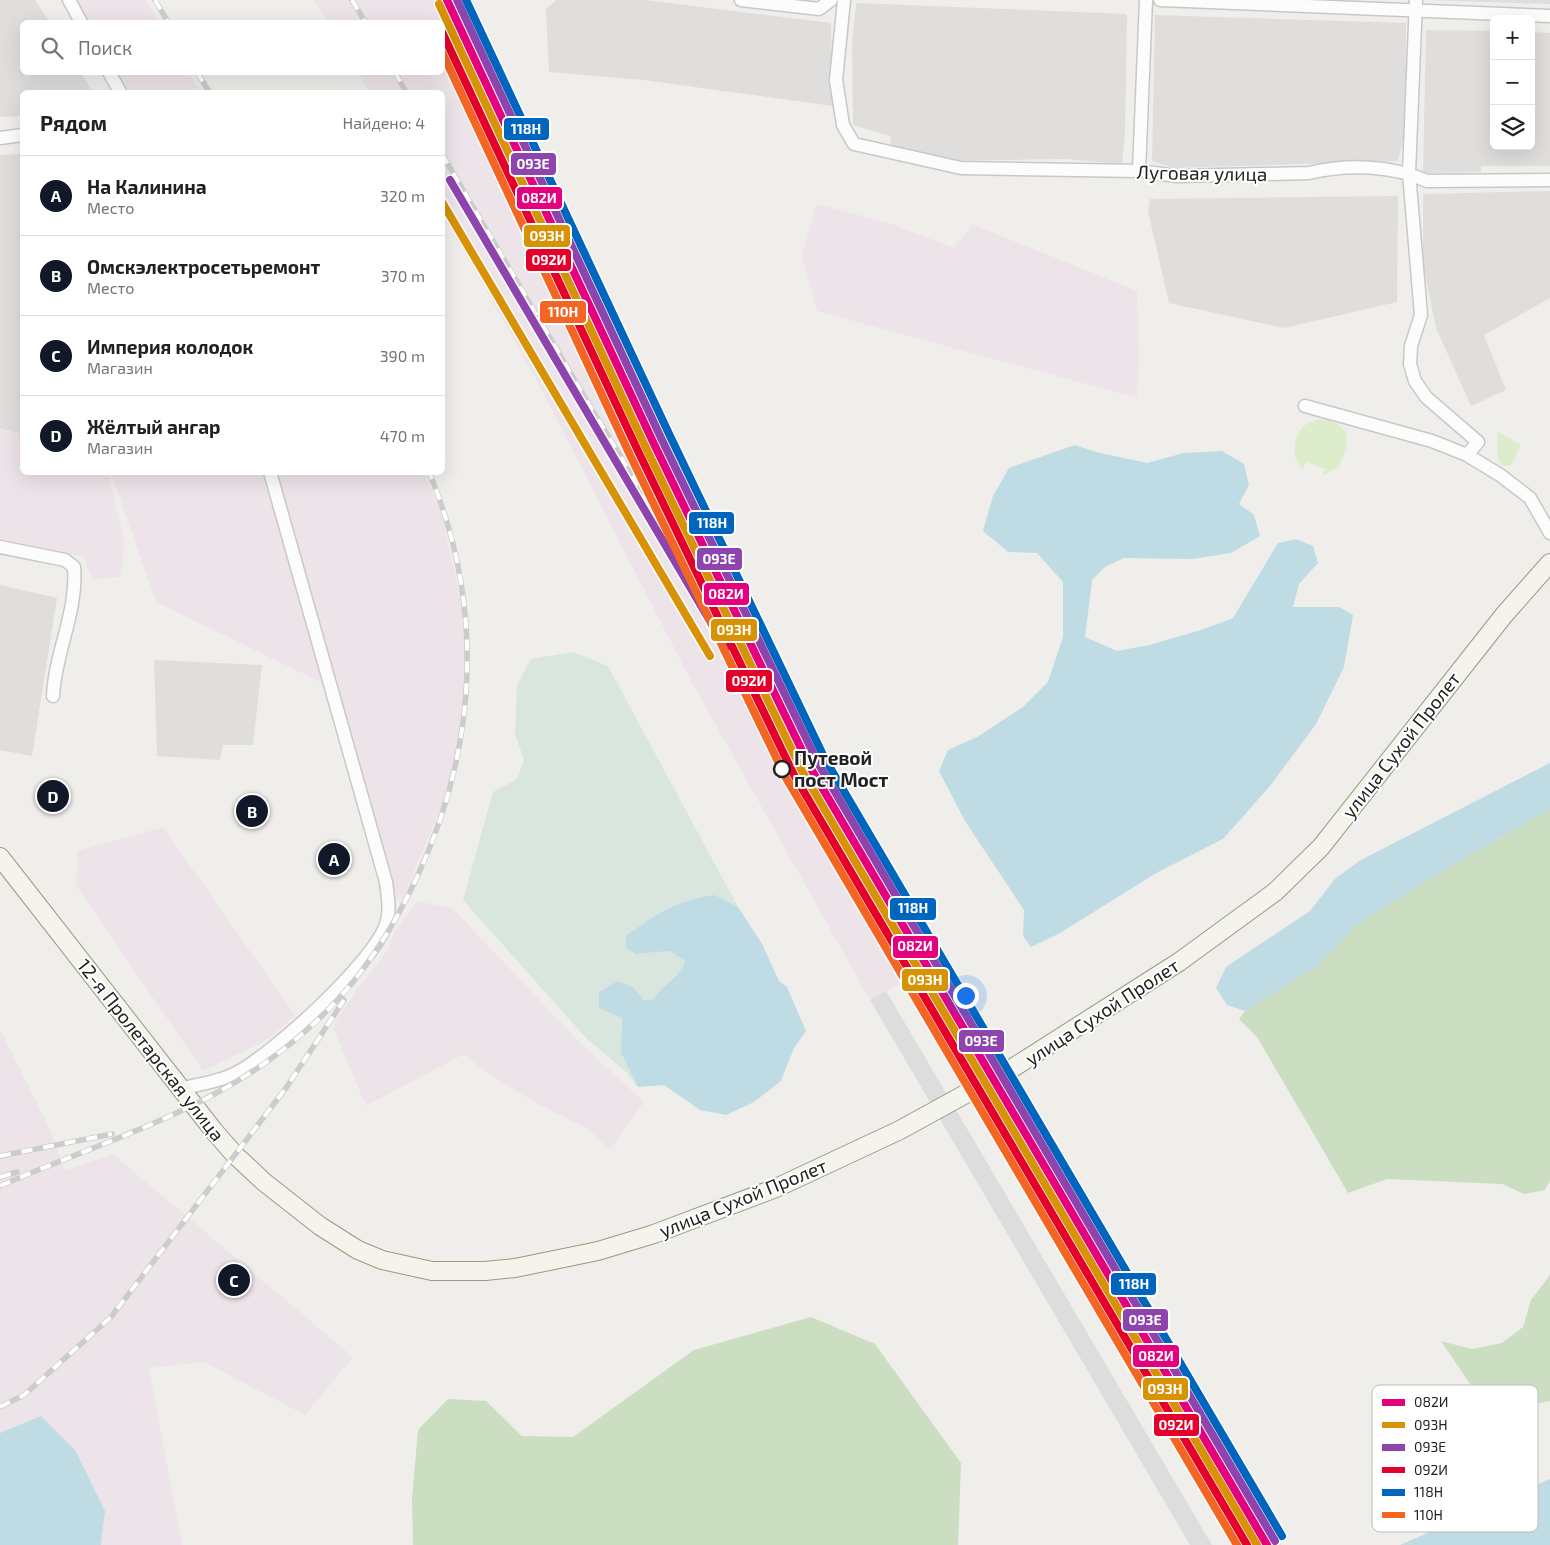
<!DOCTYPE html>
<html lang="ru">
<head>
<meta charset="utf-8">
<style>
  :root { --surface:#fff; --page:#f6f6f6; --text:#202124; --muted:#757577; --line:#e0e0e0; --accent:#111827 }
  body { margin:0; font-family:"Exo 2",sans-serif; background:var(--page); color:var(--text) }
  .controls { position:absolute; right:15px; top:15px; display:grid; overflow:hidden; border-radius:8px; box-shadow:0 5px 20px #0002 }
  .controls button { width:45px; height:45px; display:grid; place-items:center; padding:0; border:0; border-bottom:1px solid var(--line); background:var(--surface); color:var(--text); font:25px sans-serif }
  .you { position:absolute; left:965px; top:995px; width:18px; height:18px; margin:-12px; border:4px solid #fff; border-radius:50%; background:#1a73e8; box-shadow:0 0 0 8px #1a73e833 }
  .badge { display:grid; place-items:center; width:32px; height:32px; border-radius:50%; background:var(--accent); color:#fff; font-size:16px; font-weight:700 }
  .pin { position:absolute; translate:-50% -50%; border:2px solid #fff; box-shadow:0 1px 5px #0006 }
  .list { margin:0; padding:0; list-style:none }
  h2 { display:flex; justify-content:space-between; align-items:center; height:65px; margin:0; padding:0 20px; font-size:21px }
  h2 small { font-size:16px; font-weight:400; color:var(--muted) }
  .list li { display:grid; grid-template-columns:32px 1fr auto; gap:15px; align-items:center; box-sizing:border-box; height:80px; padding:0 20px; border-top:1px solid var(--line) }
  .list b { display:block; font-size:19px; white-space:nowrap }
  .list p { margin:0; font-size:16px; white-space:nowrap; color:var(--muted) }
  .list em { font-size:16px; font-style:normal; color:var(--muted) }
  .icon { flex:none; width:28px; height:28px; fill:none; stroke:currentColor; stroke-width:2; stroke-linecap:round; stroke-linejoin:round }
  .map { position:relative; flex:none; width:1550px; height:1545px; overflow:hidden }
  .search { position:absolute; background:var(--surface); box-shadow:0 5px 20px #0002; left:20px; top:20px; width:425px; height:55px; display:flex; align-items:center; gap:12px; box-sizing:border-box; padding:0 18px; border-radius:8px; color:var(--muted); font-size:19px }
  .panel { position:absolute; background:var(--surface); box-shadow:0 5px 20px #0002; left:20px; top:90px; width:425px; height:385px; border-radius:8px }
  .map>svg:first-child { display:block }
  .residential { fill:#dfdedc }
  .industrial { fill:#ede4e9 }
  .grass { fill:#ddeccb }
  .forest { fill:#cbdec1 }
  .wetland { fill:#d9e6de }
  .water { fill:#bfdbe3 }
  .pier { fill:#dedddd }
  .lines { fill:none; stroke-linecap:round; stroke-linejoin:round }
  .street-casing { stroke:#c9c8c7; stroke-width:15 }
  .secondary-casing { stroke:#999a82; stroke-width:20 }
  .street { stroke:#fdfcfc; stroke-width:12 }
  .secondary { stroke:#f4f4ed; stroke-width:18 }
  .rail-casing { stroke:#ccc; stroke-width:5.5 }
  .rail { stroke:#fff; stroke-width:4; stroke-dasharray:11; stroke-linecap:butt }
  .rail-1-casing { stroke:#fff; stroke-width:11 }
  .rail-2-casing { stroke:#fff; stroke-width:11 }
  .rail-3-casing { stroke:#fff; stroke-width:11 }
  .rail-4-casing { stroke:#fff; stroke-width:11 }
  .rail-5-casing { stroke:#fff; stroke-width:11 }
  .rail-6-casing { stroke:#fff; stroke-width:11 }
  .rail-1 { stroke:#e5007d; stroke-width:8 }
  .rail-2 { stroke:#d79205; stroke-width:8 }
  .rail-3 { stroke:#8e44ad; stroke-width:8 }
  .rail-4 { stroke:#e4002b; stroke-width:8 }
  .rail-5 { stroke:#0065bd; stroke-width:8 }
  .rail-6 { stroke:#f26522; stroke-width:8 }
  .stop-dot { fill:#fff; stroke:#222; stroke-width:2.5 }
  .labels { text-anchor:middle; stroke-width:4; stroke-linejoin:round; paint-order:stroke }
  .street-label { font-size:19px; fill:#222; stroke:#fff }
  .stop-label { font-size:19px; font-weight:bold; fill:#222; stroke:#fff; text-anchor:start }
  .key { fill:#fff; stroke:#bdbdbd; stroke-width:1 }
  .key-label { font-size:14px; fill:#222 }
  .line-badge { stroke:#fff; stroke-width:2 }
  .badge-label { font-size:14px; text-anchor:middle; font-weight:bold; fill:#fff }
</style>
</head>
<body>
<div class="map">
<svg width="1550" height="1545" viewBox="0 0 1550 1545">
  <rect width="100%" height="100%" fill="#f0eeeb"/>
  <path class="residential" d="M0,0H35L50,22H22V72L81,73L93,92H22V116L0,117Z
    M556,0H645L831,23L833,106L643,80L549,72L546,9Z
    M1424,0H1550V4Z
    M856,3L1127,14L1125,133L1122,164L1066,159L944,161L892,150L890,136L853,125L852,46Z
    M1155,15L1406,23V127L1398,161L1173,168L1152,161Z
    M1426,30L1494,31V146H1531V32L1550,33V166H1481V172L1423,173Z
    M22,154V434L0,429V155Z
    M1550,191V298L1484,335L1506,390L1471,406L1436,328L1423,265V194Z
    M1398,196L1397,302L1284,328L1169,303L1148,211L1150,199Z
    M0,585L57,598L32,756L0,750Z
    M154,660L262,665L253,745H223L220,760L157,756Z"/>
  <path class="industrial" d="M76,0H146L159,22H89Z
    M314,0H462L602,297L672,455L939,963L870,1000L690,679L536,379L443,214L442,92H370L358,73L442,72V22H328Z
    M117,73H189L201,92H128Z
    M816,204L889,223L954,248L972,224L1137,291L1139,358L1137,398L817,311L802,257Z
    M0,430L22,434V472L108,473L125,543L121,577L92,580L84,557L0,543Z
    M111,473H424L441,512L461,601L467,675L457,751L442,805L403,898L393,897V879L337,690L156,602Z
    M163,827L295,1015L269,1039L203,1071L75,884L78,867L77,851Z
    M418,901L453,909L582,1045L644,1102L610,1150L590,1130L536,1103L486,1072L464,1054L366,1106L334,1030L335,1022L358,988L388,950L394,932Z
    M0,1029L49,1127L65,1170L113,1154L353,1357L305,1415L204,1362L149,1368L182,1545H101L105,1511L41,1416L0,1433Z"/>
  <path class="grass" d="M1322,419C1355,425 1349,443 1339,467L1322,476L1325,469L1306,462L1303,469C1291,461 1293,440 1301,429C1306,423 1315,420 1322,419Z
    M1498,431L1521,445L1511,466H1503L1499,462L1497,448Z"/>
  <path class="forest" d="M1550,809V1180L1545,1190L1524,1194L1502,1184L1387,1179L1348,1193L1257,1037L1239,1019L1245,1011L1317,966L1355,926L1439,873Z
    M1550,1275V1401L1533,1404L1477,1394L1441,1341L1472,1349L1502,1343L1523,1327L1531,1300Z
    M811,1317L875,1344L961,1463L958,1545H413L412,1498L418,1430L448,1399L486,1401L522,1436L573,1437L694,1350Z"/>
  <path class="wetland" d="M573,652L608,666L738,907L715,895L636,954L669,951L685,961C677,981 664,984 654,999L644,1000L634,988L599,1008L622,1018L621,1053L638,1087L626,1072L587,1039L463,900L493,792L517,779L524,760L515,734L517,685L531,659Z"/>
  <path class="water" d="M1075,445L1096,452L1147,463L1184,453L1222,451L1244,464L1249,485L1239,504L1254,515L1260,536L1231,553L1192,559L1124,558L1105,567L1092,580L1085,637L1117,651L1149,645L1201,630L1233,618L1278,543L1296,539L1313,546L1318,563L1299,584L1293,607H1339L1353,615L1344,667L1316,724L1270,786L1223,839L1158,872L1060,933L1031,947L1023,936L1024,910L965,821L939,771L948,750L977,737L1023,707L1048,682L1063,637V582L1037,553L1008,552L983,531L993,496L1009,468Z
    M1550,763V809L1439,873L1355,926L1317,966L1245,1011L1227,1005L1216,988L1226,967L1310,911L1335,879L1359,861Z
    M715,895L738,907L762,944L779,981L787,987L806,1031L794,1048L781,1081L754,1102L726,1115L700,1110L664,1085L638,1087L621,1053L622,1018L599,1008V992L618,981L634,988L644,1000L654,999C663,984 678,980 685,961L669,951L636,954L626,948V936C658,913 675,901 715,895Z
    M41,1416L75,1450L105,1511L101,1545H0V1433Z
    M1550,1479V1545H1400Z"/>
  <path class="pier" d="M939,963L1281,1545H1237L905,981Z
    M886,991L1212,1545H1190L870,1000Z"/>
  <g class="lines">
    <defs>
      <path id="street" d="M69,0L81,22
        M741,0L819,9L831,0
        M844,0L836,80L843,125L854,144L961,168L1139,171L1177,176L1309,173C1348,164 1391,165 1427,181L1550,180
        M1160,0L1550,16
        M1416,0L1409,173L1421,315L1411,346L1410,364L1415,381L1426,397L1478,442L1467,455
        M109,72L120,92
        M0,138L22,135
        M1139,171L1146,0
        M1305,406L1432,441L1467,455L1500,475L1530,498L1550,533
        M0,547L65,560L74,567C78,611 55,652 53,696
        M181,1089C198,1084 220,1082 236,1073C273,1054 370,965 385,927C391,912 388,898 386,882L270,472"/>
      <path id="secondary" d="M0,857L214,1131L234,1154L264,1182L320,1226L358,1250L382,1260L432,1271H485L515,1268L598,1251L654,1234L776,1188L900,1130L1011,1069L1179,962L1275,892L1321,847L1504,615L1550,563"/>
    </defs>
    <use href="#street" class="street-casing"/>
    <use href="#secondary" class="secondary-casing"/>
    <use href="#street" class="street"/>
    <use href="#secondary" class="secondary"/>
    <defs>
      <path id="rail" d="M155,0L168,22
        M352,0L365,22
        M197,72L209,92
        M395,72L406,92
        M442,154L594,413L810,767
        M0,1156L112,1134
        M0,1177L17,1172
        M0,1186C89,1147 185,1119 265,1063C337,1012 380,956 417,877C478,746 485,606 429,472
        M0,1407L24,1395L111,1317L286,1088L344,1000"/>
    </defs>
    <use href="#rail" class="rail-casing"/>
    <use href="#rail" class="rail"/>
    <defs>
      <path id="rail-1" d="M447,0L654,444L810,767L1267,1545"/>
      <path id="rail-2" d="M439,4L646,448L802,771L1257,1545
        M442,202L710,656"/>
      <path id="rail-3" d="M457,0L662,440L818,763L1275,1541
        M450,180L726,648"/>
      <path id="rail-4" d="M442,32L638,451L794,775L1247,1545"/>
      <path id="rail-5" d="M466,0L670,436L825,759L1282,1536"/>
      <path id="rail-6" d="M442,52L630,455L786,778L1237,1545"/>
    </defs>
    <use href="#rail-1" class="rail-1-casing"/>
    <use href="#rail-2" class="rail-2-casing"/>
    <use href="#rail-3" class="rail-3-casing"/>
    <use href="#rail-4" class="rail-4-casing"/>
    <use href="#rail-5" class="rail-5-casing"/>
    <use href="#rail-6" class="rail-6-casing"/>
    <use href="#rail-1" class="rail-1"/>
    <use href="#rail-2" class="rail-2"/>
    <use href="#rail-3" class="rail-3"/>
    <use href="#rail-4" class="rail-4"/>
    <use href="#rail-5" class="rail-5"/>
    <use href="#rail-6" class="rail-6"/>
  </g>
  <circle class="stop-dot" cx="782" cy="769" r="8"/>
  <g class="labels">
    <g class="street-label">
      <text transform="translate(1202 173) rotate(1)" y="7">Луговая улица</text>
      <text transform="translate(1401 745) rotate(-52)" y="7">улица Сухой Пролет</text>
      <text transform="translate(1102 1012) rotate(-33)" y="7">улица Сухой Пролет</text>
      <text transform="translate(151 1050) rotate(52)" y="7">12-я Пролетарская улица</text>
      <text transform="translate(743 1198) rotate(-22)" y="7">улица Сухой Пролет</text>
    </g>
    <g class="stop-label">
      <text x="794" y="765">Путевой<tspan x="794" dy="22">пост Мост</tspan></text>
    </g>
  </g>
  <rect x="1372" y="1385" width="166" height="147" rx="8" class="key"/>
  <rect x="1382" y="1399" width="23" height="7" fill="#e5007d"/>
  <rect x="1382" y="1422" width="23" height="6" fill="#d79205"/>
  <rect x="1382" y="1444" width="23" height="7" fill="#8e44ad"/>
  <rect x="1382" y="1467" width="23" height="6" fill="#e4002b"/>
  <rect x="1382" y="1489" width="23" height="7" fill="#0065bd"/>
  <rect x="1382" y="1512" width="23" height="6" fill="#f26522"/>
  <g class="key-label">
    <text x="1414" y="1407">082И</text>
    <text x="1414" y="1430">093Н</text>
    <text x="1414" y="1452">093Е</text>
    <text x="1414" y="1475">092И</text>
    <text x="1414" y="1497">118Н</text>
    <text x="1414" y="1520">110Н</text>
  </g>
  <g class="line-badge">
    <rect x="503" y="117" width="47" height="24" rx="5" fill="#0065bd"/>
    <rect x="510" y="152" width="47" height="24" rx="5" fill="#8e44ad"/>
    <rect x="516" y="186" width="47" height="24" rx="5" fill="#e5007d"/>
    <rect x="523" y="224" width="48" height="24" rx="5" fill="#d79205"/>
    <rect x="525" y="248" width="47" height="24" rx="5" fill="#e4002b"/>
    <rect x="539" y="300" width="48" height="24" rx="5" fill="#f26522"/>
    <rect x="688" y="511" width="47" height="24" rx="5" fill="#0065bd"/>
    <rect x="696" y="547" width="47" height="24" rx="5" fill="#8e44ad"/>
    <rect x="703" y="582" width="47" height="24" rx="5" fill="#e5007d"/>
    <rect x="710" y="618" width="48" height="24" rx="5" fill="#d79205"/>
    <rect x="725" y="669" width="48" height="24" rx="5" fill="#e4002b"/>
    <rect x="889" y="897" width="48" height="24" rx="5" fill="#0065bd"/>
    <rect x="892" y="935" width="47" height="24" rx="5" fill="#e5007d"/>
    <rect x="901" y="968" width="48" height="24" rx="5" fill="#d79205"/>
    <rect x="958" y="1029" width="47" height="24" rx="5" fill="#8e44ad"/>
    <rect x="1110" y="1272" width="47" height="24" rx="5" fill="#0065bd"/>
    <rect x="1122" y="1308" width="47" height="24" rx="5" fill="#8e44ad"/>
    <rect x="1132" y="1344" width="48" height="24" rx="5" fill="#e5007d"/>
    <rect x="1142" y="1377" width="47" height="24" rx="5" fill="#d79205"/>
    <rect x="1153" y="1413" width="47" height="24" rx="5" fill="#e4002b"/>
  </g>
  <g class="badge-label">
    <text x="526" y="134">118Н</text>
    <text x="533" y="169">093Е</text>
    <text x="539" y="203">082И</text>
    <text x="547" y="241">093Н</text>
    <text x="549" y="265">092И</text>
    <text x="563" y="317">110Н</text>
    <text x="712" y="528">118Н</text>
    <text x="719" y="564">093Е</text>
    <text x="726" y="599">082И</text>
    <text x="734" y="635">093Н</text>
    <text x="749" y="686">092И</text>
    <text x="913" y="913">118Н</text>
    <text x="915" y="951">082И</text>
    <text x="925" y="985">093Н</text>
    <text x="981" y="1046">093Е</text>
    <text x="1134" y="1289">118Н</text>
    <text x="1145" y="1325">093Е</text>
    <text x="1156" y="1361">082И</text>
    <text x="1165" y="1394">093Н</text>
    <text x="1176" y="1430">092И</text>
  </g>
</svg>
<div class="controls">
<button>+</button>
<button>−</button>
<button><svg class="icon" aria-label="layers" viewBox="0 0 24 24"><path d="M12 4l9 5-9 5-9-5zM3 14l9 5 9-5"/></svg></button>
</div>
<div class="you"></div>
<div class="pin badge" style="left:334px;top:859px">A</div>
<div class="pin badge" style="left:252px;top:811px">B</div>
<div class="pin badge" style="left:234px;top:1280px">C</div>
<div class="pin badge" style="left:53px;top:796px">D</div>
<div class="search"><svg class="icon" aria-label="search" viewBox="0 0 24 24"><circle cx="10" cy="10" r="6"/><path d="M15 15l6 6"/></svg>Поиск</div>
<section class="panel">
<h2>Рядом<small>Найдено: 4</small></h2>
<ul class="list">
<li><span class="badge">A</span><div><b>На Калинина</b><p>Место</p></div><em>320 m</em></li>
<li><span class="badge">B</span><div><b>Омскэлектросетьремонт</b><p>Место</p></div><em>370 m</em></li>
<li><span class="badge">C</span><div><b>Империя колодок</b><p>Магазин</p></div><em>390 m</em></li>
<li><span class="badge">D</span><div><b>Жёлтый ангар</b><p>Магазин</p></div><em>470 m</em></li>
</ul>
</section>
</div>
</body>
</html>
